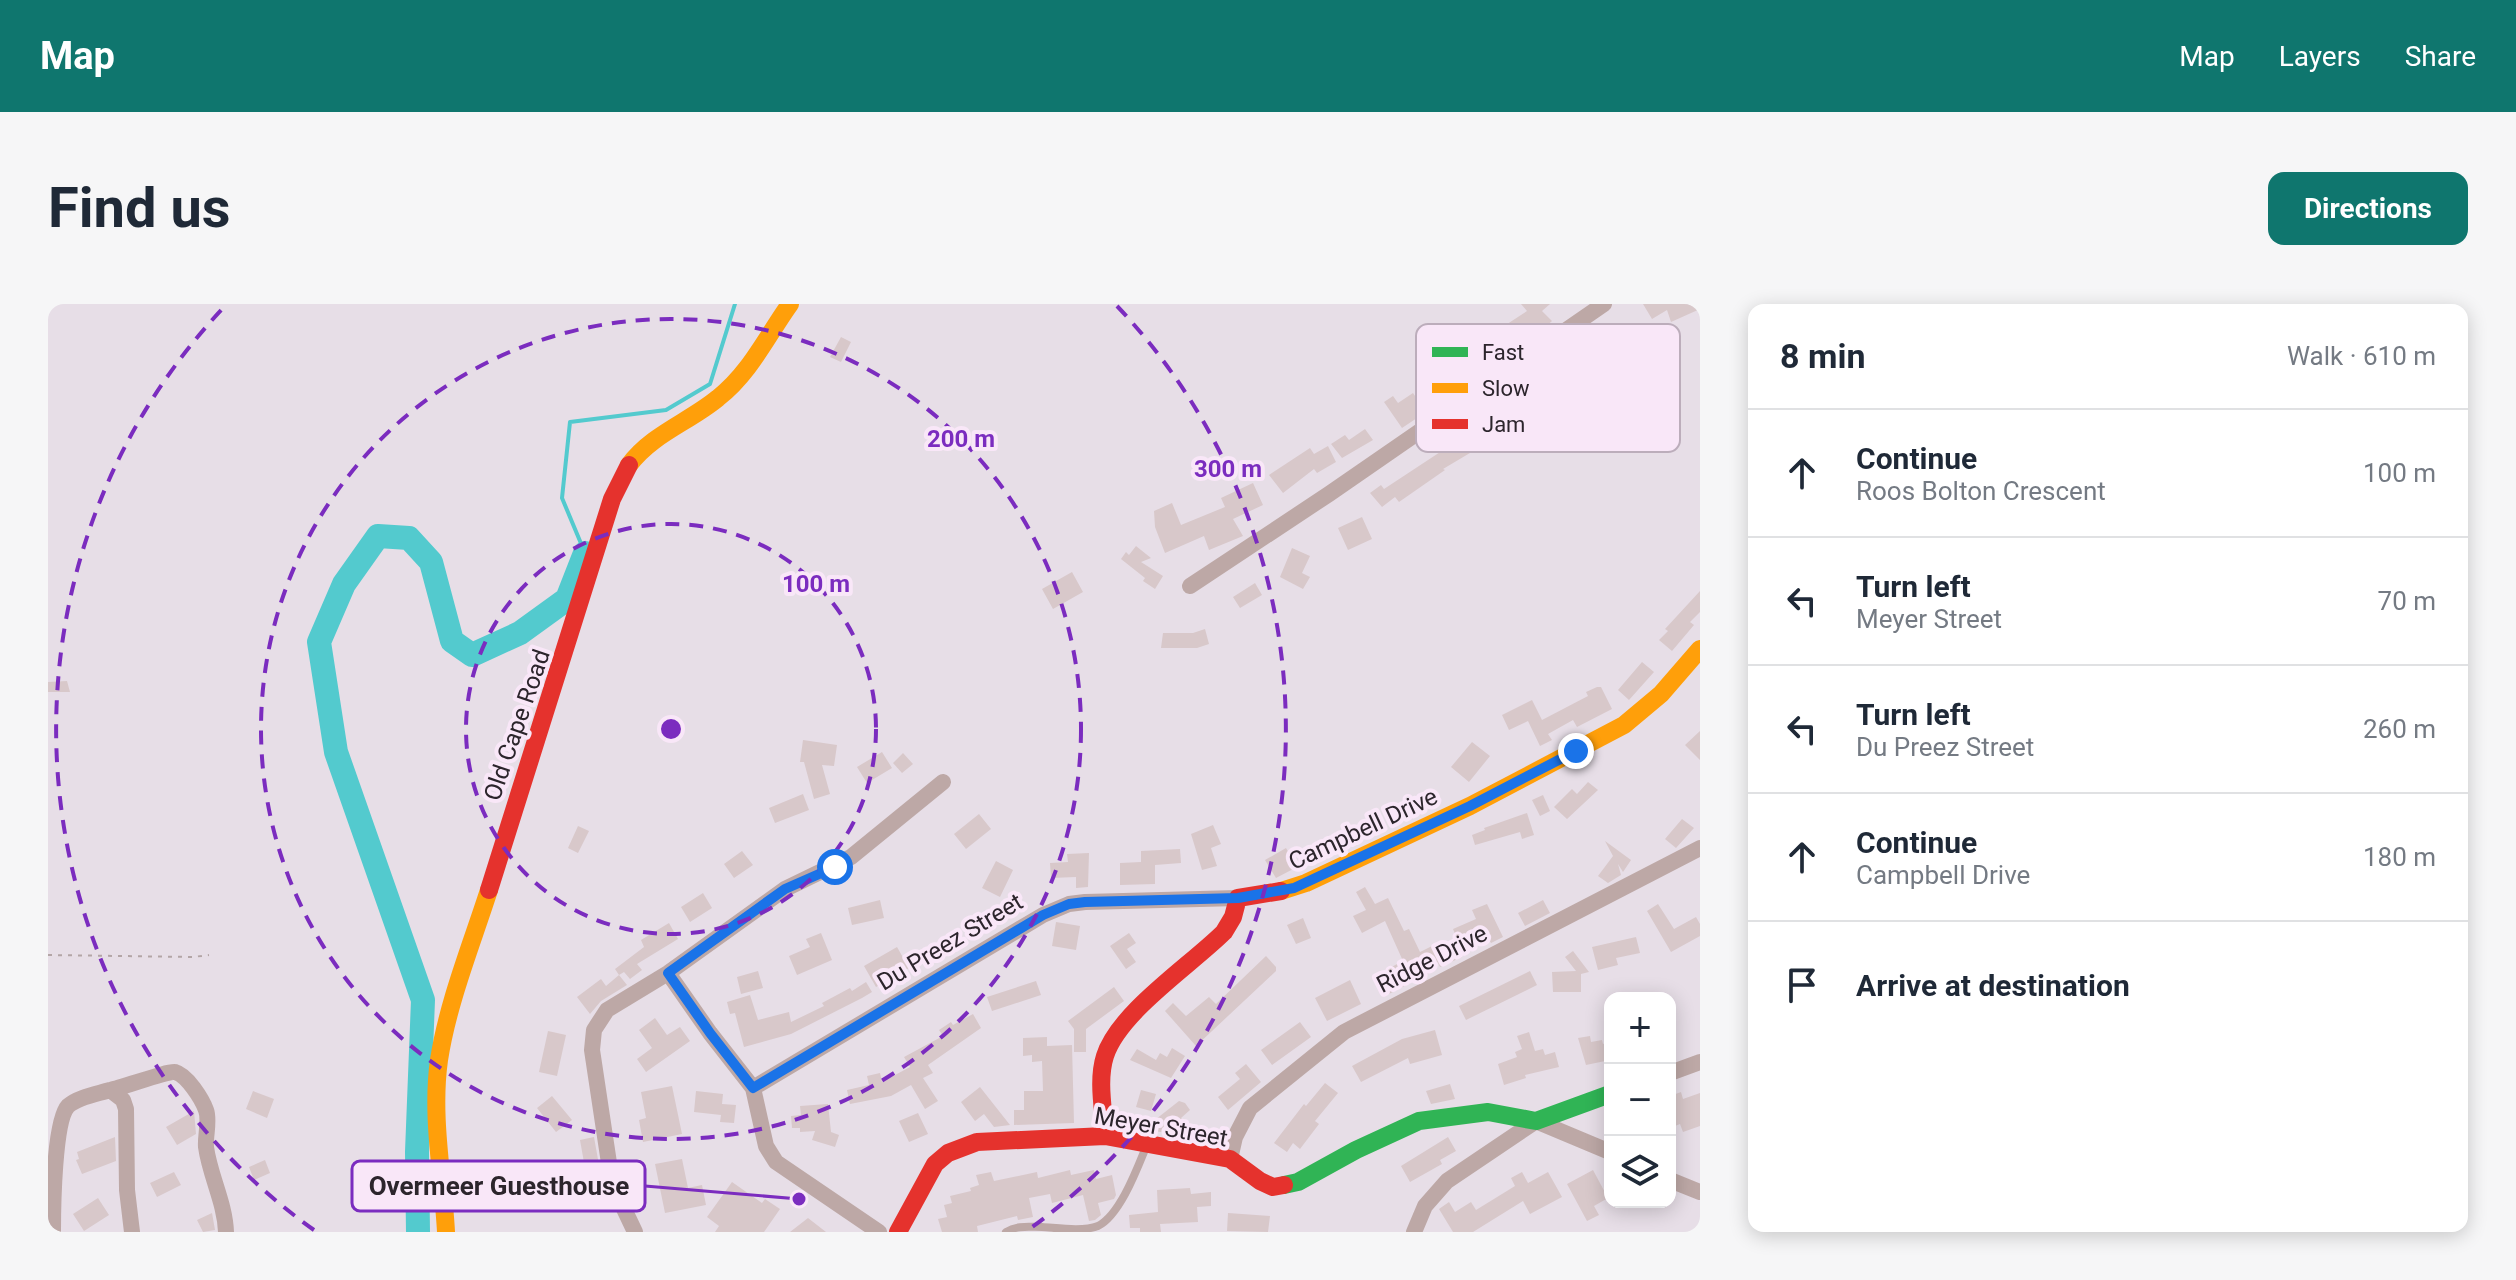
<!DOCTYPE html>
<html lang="en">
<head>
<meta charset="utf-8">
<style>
  :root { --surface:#fff; --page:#f6f6f7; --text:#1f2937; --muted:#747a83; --line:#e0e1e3; --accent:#0f766e }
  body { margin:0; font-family:Roboto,sans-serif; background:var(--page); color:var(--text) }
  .controls { position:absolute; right:24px; bottom:24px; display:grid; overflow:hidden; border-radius:16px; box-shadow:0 4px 20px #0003 }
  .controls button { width:72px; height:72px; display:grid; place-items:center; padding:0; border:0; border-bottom:2px solid var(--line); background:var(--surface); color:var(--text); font:40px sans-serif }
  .stop { position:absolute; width:24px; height:24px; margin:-18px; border:6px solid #1a73e8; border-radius:50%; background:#fff }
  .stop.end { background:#1a73e8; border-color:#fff; box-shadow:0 2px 8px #0008 }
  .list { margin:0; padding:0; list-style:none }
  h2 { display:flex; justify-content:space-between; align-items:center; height:104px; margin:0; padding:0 32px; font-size:34px }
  h2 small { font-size:26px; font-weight:400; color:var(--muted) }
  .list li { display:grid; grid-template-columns:52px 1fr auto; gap:24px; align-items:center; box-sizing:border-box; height:128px; padding:0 32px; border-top:2px solid var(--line) }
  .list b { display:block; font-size:30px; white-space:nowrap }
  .list p { margin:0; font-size:26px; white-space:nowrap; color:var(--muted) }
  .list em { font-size:26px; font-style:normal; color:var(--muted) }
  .icon { flex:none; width:44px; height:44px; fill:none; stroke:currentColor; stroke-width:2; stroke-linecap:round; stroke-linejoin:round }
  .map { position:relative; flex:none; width:1652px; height:928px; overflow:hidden; border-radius:16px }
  header { display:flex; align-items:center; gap:48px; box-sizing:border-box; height:112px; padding:0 40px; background:var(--accent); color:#fff }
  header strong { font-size:38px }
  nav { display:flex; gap:44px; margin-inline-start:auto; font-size:28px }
  .intro { display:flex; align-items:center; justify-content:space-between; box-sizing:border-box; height:192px; padding:0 48px }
  h1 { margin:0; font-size:56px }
  .button { padding:20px 36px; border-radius:16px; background:var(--accent); color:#fff; font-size:28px; font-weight:700 }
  main { display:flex; gap:48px; padding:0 48px }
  aside { flex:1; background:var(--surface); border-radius:16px; box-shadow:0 4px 20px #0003 }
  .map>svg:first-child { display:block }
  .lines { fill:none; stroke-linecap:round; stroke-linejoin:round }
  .stream { stroke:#53cace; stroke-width:4 }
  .river { stroke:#53cace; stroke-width:24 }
  .building { fill:#d8c8ca }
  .path { stroke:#b3a5a6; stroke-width:2; stroke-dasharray:4 6; stroke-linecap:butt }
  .lane { stroke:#bda8a6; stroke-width:8 }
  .street { stroke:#bda8a6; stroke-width:16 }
  .fast { stroke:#30b455; stroke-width:18 }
  .slow { stroke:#ff9f0a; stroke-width:18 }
  .jam { stroke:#e5322d; stroke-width:18 }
  .route { stroke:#1a73e8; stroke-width:10 }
  .ring { fill:none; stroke:#7b2cbf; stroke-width:4; stroke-dasharray:14 10 }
  .labels { text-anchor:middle; stroke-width:8; stroke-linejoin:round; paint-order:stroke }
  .street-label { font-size:24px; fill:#2c252c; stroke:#f9e7f8 }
  .key { fill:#f9e7f8; stroke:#bcadbb; stroke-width:2 }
  .key-label { font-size:22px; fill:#2c252c }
  .centre { fill:#7b2cbf; stroke:#f9e7f8; stroke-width:4 }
  .ring-label { font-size:24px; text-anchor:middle; font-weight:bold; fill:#7b2cbf; stroke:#f9e7f8; stroke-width:8; stroke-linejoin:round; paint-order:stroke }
  .leader { fill:none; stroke:#7b2cbf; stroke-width:3 }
  .callout-dot { fill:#7b2cbf; stroke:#f9e7f8; stroke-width:3 }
  .callout { fill:#f9e7f8; stroke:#7b2cbf; stroke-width:3 }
  .callout-label { font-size:26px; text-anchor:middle; font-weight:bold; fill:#2c252c }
</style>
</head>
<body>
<header>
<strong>Map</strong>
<nav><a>Map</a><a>Layers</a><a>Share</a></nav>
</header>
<div class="intro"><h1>Find us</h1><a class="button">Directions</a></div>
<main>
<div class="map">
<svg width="1652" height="928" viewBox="0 0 1652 928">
  <rect width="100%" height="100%" fill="#e7dee7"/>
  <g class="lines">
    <path class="stream" d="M537,249L514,194L522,118L618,106L662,80L687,0"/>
    <path class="river" d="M370,928L369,848L375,696L288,448L271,338L296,280L330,232L361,234L383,258L404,337L424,351L472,329L519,295L537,249"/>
  </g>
  <path class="building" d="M1473,0H1502L1494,7L1504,17L1488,31L1444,59L1440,53L1409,88L1395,75L1416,52L1422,57L1445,43L1440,35L1451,28L1450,26L1479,7Z
    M1595,0H1652V5L1623,18L1619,6L1604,15Z
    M793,33L803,38L793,58L782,53Z
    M1365,89L1378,108L1354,124L1336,98L1345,92L1350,99Z
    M1317,125L1325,136L1294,154L1283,140L1297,131L1301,136Z
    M1418,131L1427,146L1395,165L1397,166L1351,198L1347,193L1334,203L1322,189L1333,181L1336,185Z
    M1280,142L1288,158L1269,169L1266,165L1235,189L1221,171L1262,144L1266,150Z
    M1205,179L1215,201L1185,215L1195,232L1161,246L1156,232L1117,249L1107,223L1106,207L1124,199L1133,221L1177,203L1173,194Z
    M1314,213L1324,235L1300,246L1290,224Z
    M1088,242L1103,254L1093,258L1115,272L1107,285L1095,277L1097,274L1073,255L1078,248L1081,251Z
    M1244,244L1262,252L1254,269L1262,273L1255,285L1232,273Z
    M1024,268L1035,288L1005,305L994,285Z
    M1207,279L1214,291L1192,304L1185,293Z
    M1652,287V308L1642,318L1646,321L1624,347L1611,336L1620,327L1617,325Z
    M1157,325L1161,340L1149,344H1113L1115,329H1145Z
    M1594,358L1606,368L1581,396L1570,386Z
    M19,377L22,388H0V378Z
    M1549,383H1553L1564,405L1529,423L1525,416L1500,430L1504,436L1492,442L1480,417L1461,426L1454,411L1484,396L1494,416L1540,392L1538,388Z
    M1652,427V456L1637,441Z
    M755,436L789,441L786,462L774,461L782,490L766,495L756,458H752Z
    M1424,438L1442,452L1421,478L1403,463Z
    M834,448L844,464L819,479L809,463Z
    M855,449L865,460L854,469L845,459Z
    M1540,478L1550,486L1519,515L1506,503L1524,485L1529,490Z
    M755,490L761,506L727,519L721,504Z
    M1495,491L1502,507L1492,512L1484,496Z
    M1479,509L1486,531L1474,535L1472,528L1427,541L1424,531L1437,526L1436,524Z
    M931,510L943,525L918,545L906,530Z
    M1634,515L1646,524L1628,544L1617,535Z
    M1165,521L1173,540L1163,544L1169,562L1154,566L1143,530Z
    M530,522L541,527L530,549L520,544Z
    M1557,537L1583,556L1575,568L1570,560L1573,571L1560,579L1550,572L1565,552Z
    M1238,544L1249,563L1228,574L1217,556Z
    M1132,545L1133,559L1107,561V580L1072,581V559L1093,558V547Z
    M694,547L705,561L686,574L676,560Z
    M1041,549L1040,583L1028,584V573L1003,574L1002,559L1020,558L1019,550Z
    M948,557L965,566L952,593L934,584Z
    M1317,583L1327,600L1340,594L1356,627L1361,625L1372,648L1384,642L1388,650L1407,641L1414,653L1392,663L1390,659L1381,663L1383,668L1341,690L1330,670L1355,657L1337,617L1314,629L1305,612L1318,606L1308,588Z
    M655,589L664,604L642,618L633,603Z
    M832,596L836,614L804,621L800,604Z
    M1495,596L1502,609L1477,622L1470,609Z
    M1439,600L1455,633L1443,639L1436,627L1411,639L1405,625L1428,615L1424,606Z
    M1610,600L1626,625L1648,613L1652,620V632L1623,648L1599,607Z
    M1255,614L1263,634L1248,640L1239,621Z
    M1008,618L1032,622L1028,646L1004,642Z
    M621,619L630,635L589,660L594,666L582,675L576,668L571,671L567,665L596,643L593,636Z
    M773,629L784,656L749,671L741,652L762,643L758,635Z
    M1081,629L1088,639L1079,645L1088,658L1078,665L1062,642Z
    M1588,633L1592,649L1568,654L1570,661L1550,666L1544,643Z
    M849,643L861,664L828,683L816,662Z
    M1525,647L1541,668L1533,670V688H1505L1504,668L1528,667L1517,653Z
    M1218,652L1228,663V667L1148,742L1117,707L1125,699L1138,712L1161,693L1168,700Z
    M710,667L715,684L693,690L689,673Z
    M1482,667L1489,681L1418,716L1411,702Z
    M571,671L579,681L553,697L542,710L529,693L553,675L558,682Z
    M1302,676L1313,700L1279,717L1267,694Z
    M988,677L993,691L944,707L939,693Z
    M818,678L824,688L814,694L743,730L696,743L687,709L682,710L679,698L702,691L710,716L741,708L743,718L776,702L774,699L802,684L804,687Z
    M1066,683L1076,697L1038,725V748H1026V725L1020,717Z
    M925,710L933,724L880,761L885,769L875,774L890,797L877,805L863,781L843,792L802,800L799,786L821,781L819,772L832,769L834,778L862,763L856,753L895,732L891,726L903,718L905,721Z
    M607,714L619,731L632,723L642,737L598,768L589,755L604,744L591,726Z
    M1252,718L1263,733L1224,761L1213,746Z
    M1387,726L1394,751L1362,760L1360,754L1313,778L1304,762L1354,735Z
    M500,727L518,731L509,772L491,768Z
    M1481,728L1487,747L1495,745L1497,751L1507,748L1511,763L1477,771L1478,774L1456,781L1450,760L1469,753L1467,748L1474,745L1469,732Z
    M1542,732L1543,738L1554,736L1555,740L1562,738V756L1538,761L1530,734Z
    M999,733V742L1024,741L1026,819L966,821V806H976V787H995L994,757L984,758V751L975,752V734Z
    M1124,744L1137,752L1123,774L1082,756L1089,745L1108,756L1112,749L1119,753Z
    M1198,760L1213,778L1180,806L1170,793L1192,775L1187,769Z
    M1277,779L1290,789L1267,817L1271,820L1252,845L1245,839L1239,848L1226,839L1256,800L1258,802Z
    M1402,780L1407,795L1383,800L1378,787Z
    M624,782L634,830L595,838L591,816L598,814L593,788Z
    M932,783L962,821L946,823L936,810L927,817L913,798Z
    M1093,786L1108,790L1103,807L1088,803Z
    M205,787L226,795L219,814L198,805Z
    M648,787L675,790L674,800L688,801L686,819L672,818L673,811L646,808Z
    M1633,788L1635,795L1652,789V822L1635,828L1632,820L1622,824V792Z
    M504,792L524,816L508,828L489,804Z
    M1131,797L1137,799L1142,806L1133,814L1136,818L1122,830L1103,826V819Z
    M780,800L783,828L791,831L787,843L764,836L767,827L752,828V824H744L743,812L753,811L752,802Z
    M146,807L148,830L129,841L118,823Z
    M870,809L880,830L861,838L851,817Z
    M67,833L68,857L34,870L28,856L31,855L29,848Z
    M546,833L554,878L540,881L532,836Z
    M1400,833L1408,847L1392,856L1394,860L1362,878L1353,862Z
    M634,855L640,884L654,881L658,901L617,909L607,860Z
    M217,856L222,869L206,876L201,863Z
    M1022,866L1023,871L1046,866L1048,875L1064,871L1068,891L1066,895L1050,899L1053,911L1047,916L1041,917L1035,891L1004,899L1002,890L981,894L985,913L970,916L969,912L929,922L930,928H894L890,915L899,913L896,901L904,899L902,892L923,887L922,884L931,881L928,871L943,868L946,877L989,868L990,874Z
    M1545,866L1560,894L1546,902L1551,911L1539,917L1519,880Z
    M126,868L133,881L109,893L102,879Z
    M1474,868L1480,879L1500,868L1514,893L1482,910L1475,897L1425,928H1405L1391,905L1401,898L1407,908L1423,898L1428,906L1467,882L1463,874Z
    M684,878L714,899L717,895L732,905L716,928H667L671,922L659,913Z
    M1142,884L1143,890L1163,888V902L1149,903L1150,918L1112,920L1113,928H1092V924H1082L1081,911L1110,908L1109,886Z
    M50,894L61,911L36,927L25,910Z
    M164,909L167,926L155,928L149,916Z
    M1180,909L1222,912L1220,928L1179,927Z
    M760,914L778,928H742Z"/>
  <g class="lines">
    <path class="path" d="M0,651L145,653L161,651"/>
    <path class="lane" d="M958,928C969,921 981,923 994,923C1010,924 1034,928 1050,922C1072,911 1089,865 1098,843"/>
    <path class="street" d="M1142,282L1281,190L1556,0
      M620,669L662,729L705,784L718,842L728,858L831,928
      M1622,769L1652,758
      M705,784L995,611L1021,600L1037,598L1190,594
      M62,786C73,784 123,766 127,768C139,771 154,795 158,806C162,816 157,832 158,843C162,872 177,899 178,928
      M1182,855L1187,833L1202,804L1296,728L1652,544
      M1622,876L1652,888
      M5,928C5,904 6,817 20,802C30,793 49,790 62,786L75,796L78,805L79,886L84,928
      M587,928L568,888L561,859L544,746L546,726L559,706L620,669L737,585L803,553L895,478
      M1366,928L1377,902L1399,877L1488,817L1562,848"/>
    <path class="fast" d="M1236,881L1250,878L1308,846L1371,817L1440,808L1488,817L1562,790"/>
    <path class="slow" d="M581,161C604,130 641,118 670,94C702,69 719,32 742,0
      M1233,587L1258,579L1422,502L1576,421L1613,390L1652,345
      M398,928C395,871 383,813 391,756C400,698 423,642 441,586"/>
    <path class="jam" d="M441,586L564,195L581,161
      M1057,832C1056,807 1049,777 1057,752C1071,708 1143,661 1176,628L1185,613L1190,594L1233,587
      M850,928L887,860L900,849L929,838L1057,832L1182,855L1212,877L1225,883L1236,881"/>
  </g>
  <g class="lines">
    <path class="route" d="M787,563L737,585L620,669L662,729L705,784L995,611L1021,600L1037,598L1190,594L1246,584L1422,502L1528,447"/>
  </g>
  <g class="ring">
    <circle cx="623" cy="425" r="205"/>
    <circle cx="623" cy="425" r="410"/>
    <path d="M266 926A615 615 0 0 1 177 2M1069 2A615 615 0 0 1 980 926"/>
  </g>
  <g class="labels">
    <g class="street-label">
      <text transform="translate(469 421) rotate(-71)" y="8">Old Cape Road</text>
      <text transform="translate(1315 525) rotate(-25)" y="8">Campbell Drive</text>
      <text transform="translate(902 638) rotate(-31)" y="8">Du Preez Street</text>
      <text transform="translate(1384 655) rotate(-27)" y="8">Ridge Drive</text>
      <text transform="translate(1113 823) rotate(10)" y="8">Meyer Street</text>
    </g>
  </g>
  <rect x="1368" y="20" width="264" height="128" rx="12" class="key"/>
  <rect x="1384" y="43" width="36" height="10" fill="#30b455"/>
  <rect x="1384" y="79" width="36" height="10" fill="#ff9f0a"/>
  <rect x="1384" y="115" width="36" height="10" fill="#e5322d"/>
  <g class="key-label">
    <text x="1434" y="56">Fast</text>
    <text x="1434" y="92">Slow</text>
    <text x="1434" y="128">Jam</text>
  </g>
  <circle cx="623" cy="425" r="12" class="centre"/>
  <g class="ring-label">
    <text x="913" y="143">200 m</text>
    <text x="1180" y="173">300 m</text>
    <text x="768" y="288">100 m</text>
  </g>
  <path class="leader" d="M751 895L597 882"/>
  <circle class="callout-dot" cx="751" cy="895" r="8"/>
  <rect class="callout" x="304" y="857" width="293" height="50" rx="8"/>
  <g class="callout-label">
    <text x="451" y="891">Overmeer Guesthouse</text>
  </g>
</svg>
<div class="controls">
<button>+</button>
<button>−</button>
<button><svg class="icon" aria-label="layers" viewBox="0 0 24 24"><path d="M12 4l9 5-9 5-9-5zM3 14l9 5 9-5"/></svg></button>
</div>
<div class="stop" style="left:787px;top:563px"></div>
<div class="stop end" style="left:1528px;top:447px"></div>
</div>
<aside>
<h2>8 min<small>Walk · 610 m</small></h2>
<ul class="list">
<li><svg class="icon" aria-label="ahead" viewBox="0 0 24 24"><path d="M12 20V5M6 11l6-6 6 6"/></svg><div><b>Continue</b><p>Roos Bolton Crescent</p></div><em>100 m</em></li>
<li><svg class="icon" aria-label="left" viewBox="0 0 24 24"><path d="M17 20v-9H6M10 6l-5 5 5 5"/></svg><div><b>Turn left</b><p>Meyer Street</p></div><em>70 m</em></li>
<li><svg class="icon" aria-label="left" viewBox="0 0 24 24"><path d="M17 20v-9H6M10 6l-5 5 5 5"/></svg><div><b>Turn left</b><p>Du Preez Street</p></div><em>260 m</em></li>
<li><svg class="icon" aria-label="ahead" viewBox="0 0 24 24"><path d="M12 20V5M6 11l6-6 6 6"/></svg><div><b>Continue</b><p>Campbell Drive</p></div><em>180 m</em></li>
<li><svg class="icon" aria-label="arrive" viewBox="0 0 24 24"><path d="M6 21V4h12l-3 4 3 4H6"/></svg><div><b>Arrive at destination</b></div></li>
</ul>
</aside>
</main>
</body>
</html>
